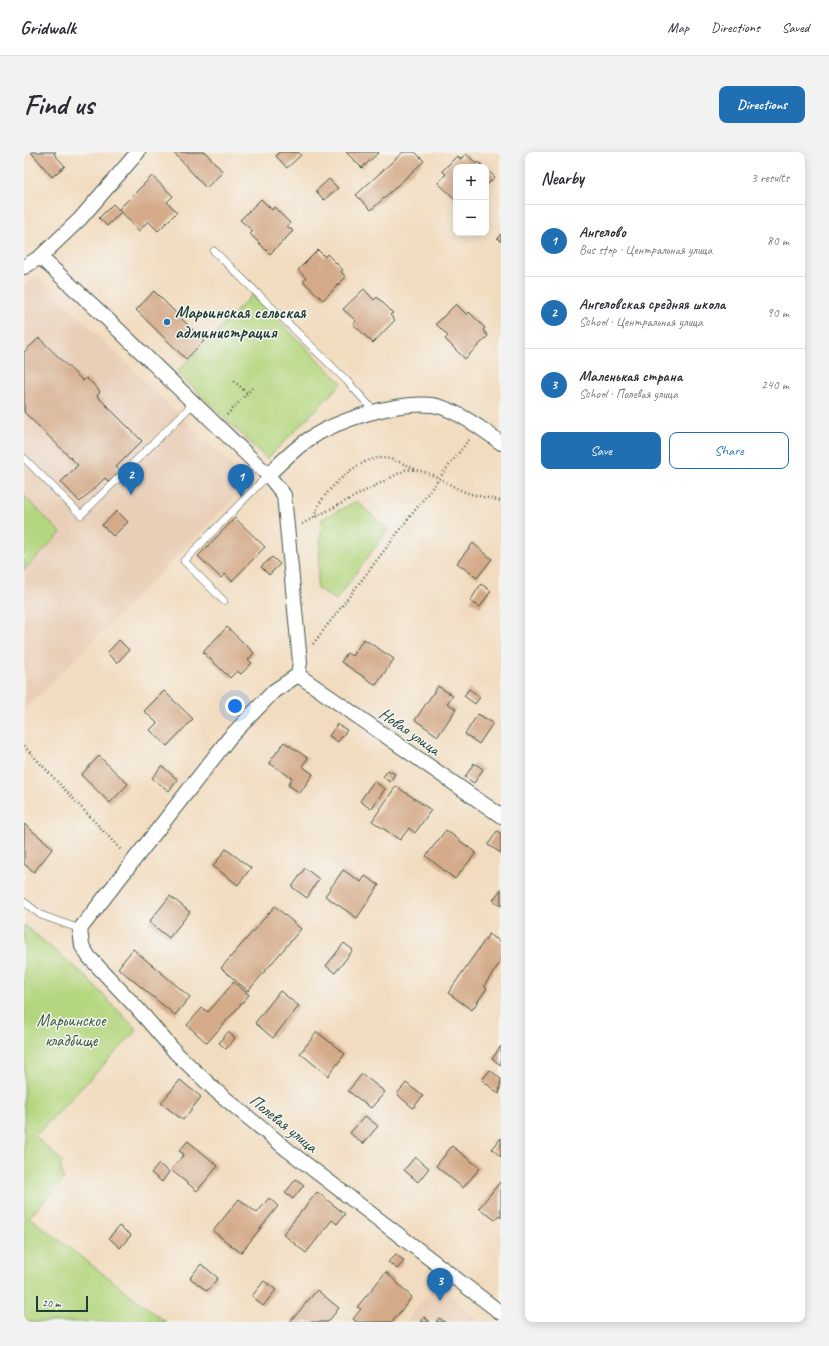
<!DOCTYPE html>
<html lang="en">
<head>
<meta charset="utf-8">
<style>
  :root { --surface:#fff; --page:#f2f2f3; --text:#2b2b33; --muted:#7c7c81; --line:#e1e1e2; --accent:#1f6fb2 }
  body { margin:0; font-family:Caveat,sans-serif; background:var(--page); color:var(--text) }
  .controls { position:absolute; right:12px; top:12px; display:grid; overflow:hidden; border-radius:8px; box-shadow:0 2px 10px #0003 }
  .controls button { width:36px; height:36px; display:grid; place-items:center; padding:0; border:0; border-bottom:1px solid var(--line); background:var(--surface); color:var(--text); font:20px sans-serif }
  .scale { position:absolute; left:12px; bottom:10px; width:52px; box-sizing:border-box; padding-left:4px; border:2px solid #1f3d34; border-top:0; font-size:11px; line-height:14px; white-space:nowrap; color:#1f3d34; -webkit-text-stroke:3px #f6f6f2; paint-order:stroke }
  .you { position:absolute; left:211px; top:554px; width:14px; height:14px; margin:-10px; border:3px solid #fff; border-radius:50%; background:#1a73e8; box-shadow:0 0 0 6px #1a73e833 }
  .badge { display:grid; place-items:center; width:26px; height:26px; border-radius:50%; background:var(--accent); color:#fff; font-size:13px; font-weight:700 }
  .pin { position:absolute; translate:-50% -33px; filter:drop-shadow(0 1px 2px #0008) }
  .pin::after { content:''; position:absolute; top:21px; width:14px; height:12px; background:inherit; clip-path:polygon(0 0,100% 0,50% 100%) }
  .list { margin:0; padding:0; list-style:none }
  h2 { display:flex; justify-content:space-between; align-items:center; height:52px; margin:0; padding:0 16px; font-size:17px }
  h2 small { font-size:13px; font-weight:400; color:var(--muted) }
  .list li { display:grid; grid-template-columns:26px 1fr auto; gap:12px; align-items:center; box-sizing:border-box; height:72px; padding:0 16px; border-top:1px solid var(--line) }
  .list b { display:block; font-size:15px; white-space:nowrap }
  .list p { margin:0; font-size:13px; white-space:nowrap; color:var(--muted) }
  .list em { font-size:13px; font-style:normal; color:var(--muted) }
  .actions { display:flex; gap:8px; padding:12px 16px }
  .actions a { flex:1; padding:9px 0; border:1px solid var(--accent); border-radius:8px; text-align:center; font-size:14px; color:var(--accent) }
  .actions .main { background:var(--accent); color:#fff }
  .map { position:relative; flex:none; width:477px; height:1170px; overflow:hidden; border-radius:8px }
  header { display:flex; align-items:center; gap:24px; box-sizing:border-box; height:56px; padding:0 20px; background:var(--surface); border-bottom:1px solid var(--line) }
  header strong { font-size:19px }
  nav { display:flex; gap:22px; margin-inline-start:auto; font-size:14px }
  .intro { display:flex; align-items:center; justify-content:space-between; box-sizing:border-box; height:96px; padding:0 24px }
  h1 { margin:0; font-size:28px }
  .button { padding:10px 18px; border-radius:8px; background:var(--accent); color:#fff; font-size:14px; font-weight:700 }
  main { display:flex; gap:24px; padding:0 24px }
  aside { flex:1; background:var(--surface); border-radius:8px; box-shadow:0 2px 10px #0003 }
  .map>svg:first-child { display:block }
  .built { fill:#e9cfb8 }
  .green { fill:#b4d67e; stroke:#6a8a59 }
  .building { fill:#d4aa88 }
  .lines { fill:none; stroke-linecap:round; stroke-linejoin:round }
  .lane-casing { stroke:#3f5549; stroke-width:8 }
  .street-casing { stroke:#3f5549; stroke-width:16 }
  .path { stroke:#3f5549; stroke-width:2.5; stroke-dasharray:1 3; stroke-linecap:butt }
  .lane { stroke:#fff; stroke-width:7 }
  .street { stroke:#fff; stroke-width:14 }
  .poi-dot { fill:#1f6fb2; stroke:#f6f6f2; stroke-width:1.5 }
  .labels { text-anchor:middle; stroke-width:3; stroke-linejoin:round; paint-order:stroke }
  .poi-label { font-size:17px; font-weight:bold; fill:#1f3d34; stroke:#f6f6f2; text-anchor:start }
  .street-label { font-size:17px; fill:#1f3d34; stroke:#f6f6f2 }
  .park-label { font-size:17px; fill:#3d5c43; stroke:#f6f6f2 }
</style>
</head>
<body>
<header>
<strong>Gridwalk</strong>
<nav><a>Map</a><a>Directions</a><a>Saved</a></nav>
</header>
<div class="intro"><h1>Find us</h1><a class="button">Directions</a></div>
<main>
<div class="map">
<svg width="477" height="1170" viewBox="0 0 477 1170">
  <rect width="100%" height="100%" fill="#f6f6f2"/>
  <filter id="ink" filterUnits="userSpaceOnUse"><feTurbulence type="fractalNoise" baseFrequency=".025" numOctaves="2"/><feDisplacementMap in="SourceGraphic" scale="8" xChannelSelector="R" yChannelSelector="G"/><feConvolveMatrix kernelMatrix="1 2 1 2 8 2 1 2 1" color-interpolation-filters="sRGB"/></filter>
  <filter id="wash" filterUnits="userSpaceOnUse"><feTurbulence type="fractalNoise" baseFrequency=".012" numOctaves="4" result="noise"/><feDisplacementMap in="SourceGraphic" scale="16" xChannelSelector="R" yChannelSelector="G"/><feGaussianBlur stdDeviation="0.9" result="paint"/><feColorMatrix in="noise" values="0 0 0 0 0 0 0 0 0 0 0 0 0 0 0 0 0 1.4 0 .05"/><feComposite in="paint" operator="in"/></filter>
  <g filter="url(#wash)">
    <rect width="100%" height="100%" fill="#f2dcbf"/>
    <path class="built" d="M13,124L225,331L0,558V134Z
      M412,1132L453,1166L450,1170H382Z"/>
    <path class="green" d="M228,143L318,231L243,307L153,220Z
      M0,344L37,381L0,418Z
      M333,349L364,378L312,448L293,436L298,367Z
      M0,773L57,820L113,878L11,984L39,1010L36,1014L40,1028L5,1065L142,1170H0Z"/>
    <g id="blocks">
      <path class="building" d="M7,0H32L30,2L41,14L28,25Z
        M151,0H181L199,20L182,36L150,1Z
        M255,0H274L277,3L263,16L252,4Z
        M322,0H355L338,16Z
        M379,0H391L400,9L347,58L332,43Z
        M442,2L453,12L455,10L460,15H432V48L414,31L422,22L418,19L433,4L436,7Z
        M462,17L471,25L462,34Z
        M128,24L149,44L143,50L153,60L134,79L124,69L115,79L95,57Z
        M305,27L314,36L300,48L292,39Z
        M237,47L248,58L250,55L266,71L263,74L269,79L246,102L226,82L229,79L216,68Z
        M89,52L97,60L83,74L75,66Z
        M477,82V90L473,86Z
        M294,98L301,105L303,102L319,118L317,120L322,125L299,148L279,129L282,126L274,118Z
        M340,137L350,148L353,145L369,161L366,163L371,168L349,191L329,172L332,169L319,157Z
        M130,139L180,189L162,207L112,158Z
        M432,152L443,163L445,160L461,176L459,178L464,184L441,207L421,187L424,184L412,172Z
        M15,186L59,229L62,226L69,232L76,240L73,244L118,289L92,315L96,319L85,330L81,326L56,350L37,330L54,313L0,260V200Z
        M93,359L104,370L89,384L78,373Z
        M211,366L241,395L208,429L201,422L197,426L174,404Z
        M449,391L468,407L453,426L433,411Z
        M248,405L256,412L245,423L237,415Z
        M457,432L467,439L456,455L446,449Z
        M203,475L230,501L224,508L228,511L217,522L213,519L206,526L179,500Z
        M340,487L370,507L352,533L317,510L323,501L328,504Z
        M95,488L105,498L93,511L83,501Z
        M414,534L429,544L423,551L432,557L414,584L391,568Z
        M445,537L456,545L451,552L440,544Z
        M140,539L169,567L143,594L126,578L133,571L120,559Z
        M454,562L469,571L455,592L441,582Z
        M313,572L323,578L314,590L305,584Z
        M260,590L284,606L278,614L289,622L276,641L264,633L268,626L245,611Z
        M75,604L104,632L86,651L57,623Z
        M450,611L459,617L450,631L441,625Z
        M138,614L154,628L145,639L128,626Z
        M364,618L371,622L366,630L359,625Z
        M350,629L361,637L347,657L336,649Z
        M372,634L407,658L391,681L385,676L376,688L348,669Z
        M0,672L29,696L10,720L0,712Z
        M422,678L452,701L431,727L402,704Z
        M473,679L477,682V701L464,693Z
        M202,697L227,716L214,733L189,714Z
        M281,716L295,727L283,746L268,735Z
        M319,718L337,730L341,724L355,733L333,766L301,744Z
        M477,737V754L469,748Z
        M146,744L166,760L145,786L125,770Z
        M251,754L277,777L224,839L197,816Z
        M465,782L477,790V809L460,834L463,836L448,858L424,841Z
        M320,791L329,798L311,821L302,814Z
        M109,797L166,845L151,863L94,816Z
        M210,830L225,843L183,891L163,873L178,856L184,860Z
        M256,839L275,854L249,886L231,871Z
        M204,880L211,886L202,897L195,891Z
        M293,880L321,902L304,924L276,901Z
        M477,894V913L468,907Z
        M466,918L477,927L475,942L458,928Z
        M338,922L361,940L347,956L324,939Z
        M156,928L177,945L159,968L137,951Z
        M382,931L399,944L389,956L373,942Z
        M341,964L354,974L339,992L326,981Z
        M477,986V1005L468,997Z
        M164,989L194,1014L173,1039L147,1018L160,1002L155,999Z
        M428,994L456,1016L439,1036L412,1014Z
        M391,1005L405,1016L394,1030L380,1018Z
        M135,1012L145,1020L138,1030L127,1021Z
        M272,1027L280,1033L269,1047L261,1041Z
        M477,1029V1066L475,1064L471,1068L455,1056Z
        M293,1040L321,1062L313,1072L308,1068L282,1101L259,1082Z
        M245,1046L254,1054L217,1101L189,1079L215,1047L233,1061Z
        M95,1074L107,1083L96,1096L85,1086Z
        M372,1102L380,1109L373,1117L364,1110Z
        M177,1112L194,1126L183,1139L166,1126Z
        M362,1120L388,1145L368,1170H333L329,1167L337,1157L333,1155Z
        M240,1129L252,1138L239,1154L228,1144Z
        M293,1138L315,1156L304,1170H266Z
        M400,1165L406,1170H397Z
        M415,1166L421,1170H412Z"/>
    </g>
  </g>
  <g filter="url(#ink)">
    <use href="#blocks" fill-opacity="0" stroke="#3f5549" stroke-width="1"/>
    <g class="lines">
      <defs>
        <path id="lane" d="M190,99L323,229L351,260
          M0,306L57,363L170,251
          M200,449L160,409L244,323
          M0,750L17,763L56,777"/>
        <path id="street" d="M16,105L77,161L244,323L260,343L276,510L274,523
          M0,115L16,105L56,67L114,0
          M244,323C257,310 270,297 285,287C315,267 372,250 408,253C428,255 460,278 477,291
          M274,523L250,539L206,585L56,777L58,794L65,805L113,856L152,901L191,938L265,999L477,1161
          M274,523L477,664"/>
      </defs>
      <use href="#lane" class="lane-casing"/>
      <use href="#street" class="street-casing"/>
      <path class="path" d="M210,229L223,241
        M203,263L228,236
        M290,365C292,361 293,355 296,351C305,335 337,305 356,306C369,306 380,312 391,317
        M278,372L381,318C407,316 419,331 441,340C452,344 465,346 477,349
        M289,492L446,286
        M0,594L98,699"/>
      <use href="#lane" class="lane"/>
      <use href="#street" class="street"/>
    </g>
  </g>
  <circle class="poi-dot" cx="143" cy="170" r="4"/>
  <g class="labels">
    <g class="poi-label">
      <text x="151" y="166">Марьинская сельская<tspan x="151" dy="20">администрация</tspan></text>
    </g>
    <g class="street-label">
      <text transform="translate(386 579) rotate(35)" y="6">Новая улица</text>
      <text transform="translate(260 971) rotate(39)" y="6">Полевая улица</text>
    </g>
    <g class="park-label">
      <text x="47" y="874">Марьинское<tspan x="47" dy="20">кладбище</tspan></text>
    </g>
  </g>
</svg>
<div class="controls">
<button>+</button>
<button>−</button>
</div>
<div class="scale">20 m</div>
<div class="you"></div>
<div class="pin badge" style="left:217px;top:345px">1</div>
<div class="pin badge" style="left:107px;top:343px">2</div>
<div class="pin badge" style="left:416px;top:1149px">3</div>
</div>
<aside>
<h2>Nearby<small>3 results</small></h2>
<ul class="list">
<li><span class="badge">1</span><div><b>Ангелово</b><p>Bus stop · Центральная улица</p></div><em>80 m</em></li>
<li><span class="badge">2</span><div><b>Ангеловская средняя школа</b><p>School · Центральная улица</p></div><em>90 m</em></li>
<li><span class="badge">3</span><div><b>Маленькая страна</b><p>School · Полевая улица</p></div><em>240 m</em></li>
</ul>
<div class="actions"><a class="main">Save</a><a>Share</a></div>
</aside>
</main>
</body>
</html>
